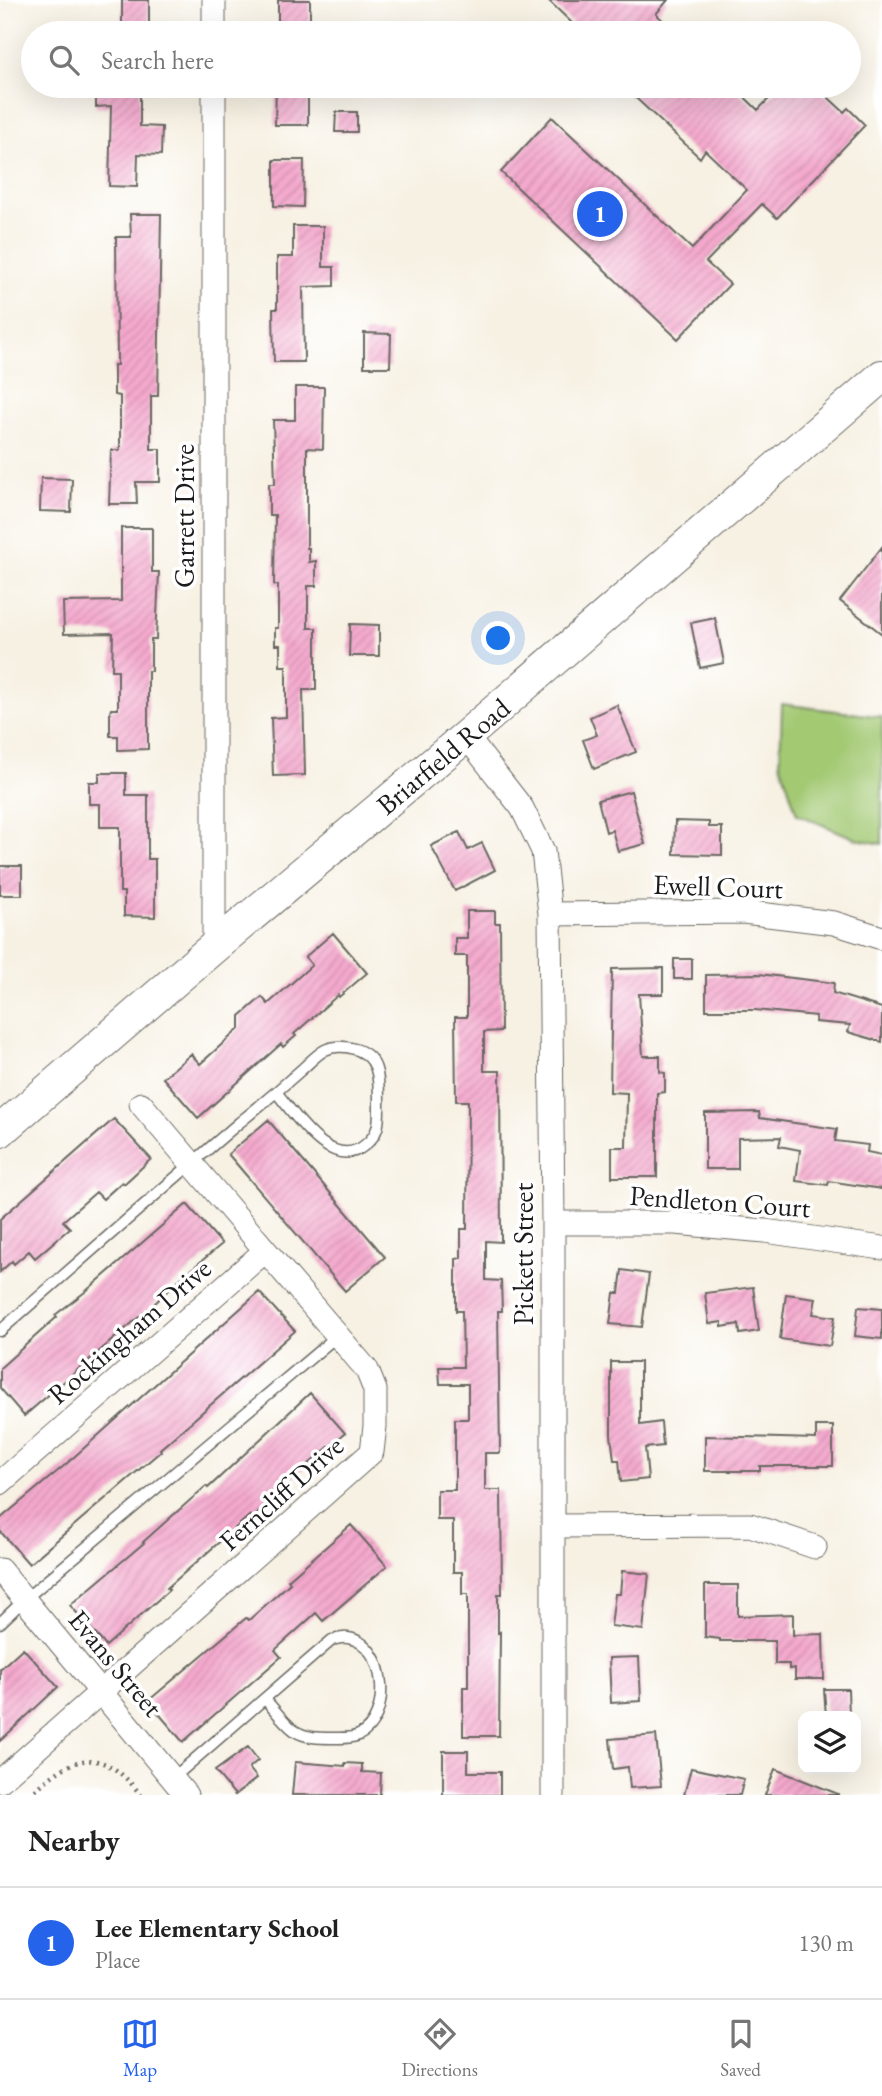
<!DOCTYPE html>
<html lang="en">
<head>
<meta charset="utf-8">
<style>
  :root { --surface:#fff; --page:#f6f6f6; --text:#222; --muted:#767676; --line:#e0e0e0; --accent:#2563eb }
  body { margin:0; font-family:"EB Garamond",serif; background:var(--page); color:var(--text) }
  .controls { position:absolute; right:21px; bottom:21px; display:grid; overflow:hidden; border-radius:14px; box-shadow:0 7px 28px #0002 }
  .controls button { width:63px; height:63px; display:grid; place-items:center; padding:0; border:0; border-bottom:2px solid var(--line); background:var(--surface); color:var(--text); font:35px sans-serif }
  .you { position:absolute; left:499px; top:639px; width:24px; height:24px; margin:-18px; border:5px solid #fff; border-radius:50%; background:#1a73e8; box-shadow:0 0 0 10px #1a73e833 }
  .badge { display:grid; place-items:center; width:46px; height:46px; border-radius:50%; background:var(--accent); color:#fff; font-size:23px; font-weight:700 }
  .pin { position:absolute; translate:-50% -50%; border:4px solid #fff; box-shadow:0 2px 7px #0006 }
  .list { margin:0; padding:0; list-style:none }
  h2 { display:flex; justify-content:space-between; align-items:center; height:91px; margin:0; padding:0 28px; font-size:30px }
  h2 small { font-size:23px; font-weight:400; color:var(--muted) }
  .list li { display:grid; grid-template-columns:46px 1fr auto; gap:21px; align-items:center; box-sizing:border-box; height:112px; padding:0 28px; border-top:2px solid var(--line) }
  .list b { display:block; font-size:26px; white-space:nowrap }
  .list p { margin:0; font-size:23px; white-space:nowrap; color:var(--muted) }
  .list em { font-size:23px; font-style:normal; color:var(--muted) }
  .icon { flex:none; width:38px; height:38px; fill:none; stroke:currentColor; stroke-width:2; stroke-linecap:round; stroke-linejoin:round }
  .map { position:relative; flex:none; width:882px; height:1795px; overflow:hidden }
  .search { position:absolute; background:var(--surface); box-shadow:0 7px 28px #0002; left:21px; right:21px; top:21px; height:77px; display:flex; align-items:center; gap:18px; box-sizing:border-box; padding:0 24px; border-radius:38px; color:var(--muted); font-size:26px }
  .sheet { height:203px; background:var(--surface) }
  nav { display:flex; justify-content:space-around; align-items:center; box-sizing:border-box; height:98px; border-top:2px solid var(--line); background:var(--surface); font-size:19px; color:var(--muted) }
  nav a { display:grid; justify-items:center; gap:4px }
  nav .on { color:var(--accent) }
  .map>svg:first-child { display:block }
  .pitch { fill:#a3c973; stroke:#607248; stroke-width:2 }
  .building { fill:url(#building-hatch) }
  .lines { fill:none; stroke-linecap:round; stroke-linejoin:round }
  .service-casing { stroke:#696762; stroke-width:13 }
  .minor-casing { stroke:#696762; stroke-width:25 }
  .secondary-casing { stroke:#696762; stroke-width:34 }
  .path { stroke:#696762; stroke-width:4.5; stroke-dasharray:2 5; stroke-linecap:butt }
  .service { stroke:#fff; stroke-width:10 }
  .minor { stroke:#fff; stroke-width:23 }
  .secondary { stroke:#fff; stroke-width:32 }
  .labels { text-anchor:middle; stroke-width:7; stroke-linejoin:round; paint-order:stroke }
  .street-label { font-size:28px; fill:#1c1c1c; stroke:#fff }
</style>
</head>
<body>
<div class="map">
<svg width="882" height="1795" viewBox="0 0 882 1795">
  <defs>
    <pattern id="building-hatch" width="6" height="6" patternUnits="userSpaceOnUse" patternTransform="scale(1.75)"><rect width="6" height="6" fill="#f4a9cd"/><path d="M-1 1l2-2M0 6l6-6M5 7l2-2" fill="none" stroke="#d191af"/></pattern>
  </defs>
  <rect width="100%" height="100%" fill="#fff"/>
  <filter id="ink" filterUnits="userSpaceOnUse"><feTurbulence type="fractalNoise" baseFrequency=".0143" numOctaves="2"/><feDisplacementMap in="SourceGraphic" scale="14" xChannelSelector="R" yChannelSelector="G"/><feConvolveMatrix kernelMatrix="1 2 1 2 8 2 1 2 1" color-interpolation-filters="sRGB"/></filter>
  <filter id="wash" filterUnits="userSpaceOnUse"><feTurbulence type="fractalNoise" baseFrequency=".00686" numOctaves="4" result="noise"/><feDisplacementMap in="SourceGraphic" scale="28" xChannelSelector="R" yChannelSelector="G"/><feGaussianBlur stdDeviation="1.57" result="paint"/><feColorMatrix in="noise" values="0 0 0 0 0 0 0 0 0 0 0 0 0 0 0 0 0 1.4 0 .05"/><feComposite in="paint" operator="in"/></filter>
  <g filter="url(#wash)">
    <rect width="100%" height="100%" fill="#f7f1e3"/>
    <path class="pitch" d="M782,704L882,717V844L856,839L797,814L780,762Z"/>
    <g id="blocks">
      <path class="building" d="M122,0H149V24H122Z
        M278,0H310V33H278Z
        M548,0H668L656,14L677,33H562L572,23Z
        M96,86H140V126L162,127L161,155L138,154L137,187L109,186L111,106L96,107Z
        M276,86H308V125H275Z
        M623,86H733L758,110L781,86H816L844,112L848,108L865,125L777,218L762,204L706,262L730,284L678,339L501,172L552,117L692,249L747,190L705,150L700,158Z
        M336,112H357V132H335Z
        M274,160H304L303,207L274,206Z
        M130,214H161L158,396H151V449H160V482H136L137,504H109L111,450H120V396L114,395V365H117L116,237H131Z
        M293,226H323V267H334V286L303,287L304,362H274L273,309H277V257H293Z
        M364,333L391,334L390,367H364Z
        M295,387H324L323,449L307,448V548H309V562L316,561V586H308V628H316V690H303L305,775L273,776L271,718L286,717V666H280V645H275V628H278V585H274L275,515H269V484H275L273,420H295Z
        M41,478L72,479L71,512L40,511Z
        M121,528H152V572H159L156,639H151V671H148V749L118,750V736H110V712L111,709H118V670H112L113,633L64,634L63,602L121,601Z
        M882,547V634L840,601Z
        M715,618L724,663L700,668L691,623Z
        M350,624L379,625V656H349Z
        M617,705L636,752L594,769L583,740L597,735L590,717Z
        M99,773H126V795H148V859H155V917L124,916V892H120V827H100V804H89V782H99Z
        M631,791L645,844L618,851L612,830L606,832L598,800Z
        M675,821L709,822V827H722V855L674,854Z
        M459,832L468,850L482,843L495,870L455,891L431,846Z
        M0,866H22V895H0Z
        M467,911H495V923H500L501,1031L484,1032V1071H500L501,1242L486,1241V1280L501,1281L502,1311H498L500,1453H485V1490H501L502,1594H498V1633L500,1632L499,1736H463V1687H468V1594H462V1572H453V1520H437V1490H455V1419H468V1384H440L439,1367H463L462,1311H456V1259L461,1258V1229H467L468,1101H456L455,1017H467V956H455V938H467Z
        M333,933L367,973L339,997L338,995L294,1034L296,1036L283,1047L281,1044L198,1118L163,1078L191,1054L200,1064L240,1028V1016L262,997L268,1004L312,965L305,957Z
        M674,959H692V979H674Z
        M663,968V994H639L643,1056H660V1072L665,1073V1092L657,1093V1177H612V1147H626L627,1093L610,1092L612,969Z
        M759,974L834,983L833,993L882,1008V1042L848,1032L850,1025L815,1022L816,1016L755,1010H706V975Z
        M759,1112L760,1118L837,1129L835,1141L868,1145L867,1152L882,1155V1189L829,1181L828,1185L796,1181L800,1150L779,1146L781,1137L738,1138V1169H705V1113Z
        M114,1119L151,1159L124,1184L122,1182L103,1199L96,1192L63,1221L70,1228L35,1258L29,1251L14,1264L12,1261L0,1272V1219Z
        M268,1120L385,1257L345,1291L228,1154Z
        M187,1204L222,1244L169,1288L170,1289L153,1305L24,1416L0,1388V1368L57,1317L55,1315L85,1292Z
        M622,1270L649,1274L642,1327L610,1324L614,1293H619Z
        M753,1287L759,1331L740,1334L739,1324L722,1327V1322L709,1324L705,1293Z
        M259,1292L295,1331L160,1449L161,1451L29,1564L0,1531V1519L65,1465Z
        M786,1294L816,1298L813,1314L835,1317L830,1346L780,1339Z
        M858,1307L882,1309V1339L855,1336Z
        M611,1362H640V1425L661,1422L663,1446L645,1448L648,1479L621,1482L619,1460H614L611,1435Z
        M310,1393L345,1433L266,1501L269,1503L253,1518L250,1515L167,1588L169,1590L106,1646L70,1605L144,1543L143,1542L206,1486L208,1488Z
        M816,1426H833V1466H760V1471H705V1436L816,1439Z
        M351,1525L387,1566L323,1621L316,1613L275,1650L281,1657L183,1742L148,1701L246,1618L249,1620L290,1583L288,1580Z
        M622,1571L649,1574L643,1630L611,1626L615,1594H620Z
        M705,1585H738V1616L793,1614V1635L823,1634L824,1679H795V1668L789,1669V1664H775V1641H720V1639L705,1637Z
        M23,1648L58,1687L0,1741V1669Z
        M639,1657L641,1701L611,1703L609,1658Z
        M824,1689H848L849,1715L826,1716Z
        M656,1735L661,1786L630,1788L628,1767L613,1769L610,1739Z
        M248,1747L258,1760L249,1768L257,1778L235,1795L215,1771Z
        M443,1751H468V1772H500V1795H443Z
        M295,1762L345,1766V1763L362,1764V1772L381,1773L380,1795H292Z
        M691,1768L744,1779L740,1795H684Z
        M775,1769L838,1794V1795H765Z"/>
    </g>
  </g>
  <g filter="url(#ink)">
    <use href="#blocks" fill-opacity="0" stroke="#696762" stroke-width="2"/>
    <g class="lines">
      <defs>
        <path id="service" d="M0,1331C80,1261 159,1191 240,1122C261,1105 281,1088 301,1070C308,1064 317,1054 325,1050C333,1046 344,1046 351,1048C380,1054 379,1079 379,1103C379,1121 380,1133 365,1145C331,1173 295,1114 276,1092
          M0,1623L25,1599L338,1335
          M173,1778L332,1640C337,1639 343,1637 348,1638C388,1644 392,1719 359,1735C350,1739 340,1738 332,1738C319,1738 306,1738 295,1731C284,1723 274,1709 265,1699"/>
        <path id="minor" d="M214,0V33
          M214,86V947
          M466,736L522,808L543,851L550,914L553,1223V1795
          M550,914L743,912L834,923L882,938
          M553,1223H675L765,1231L882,1248
          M0,1483L265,1251
          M553,1526L750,1525L815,1547
          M0,1570L186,1795
          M0,1781L372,1452L375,1426V1390L367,1370L141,1104"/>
        <path id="secondary" d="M0,1131L214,947L466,736L882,376"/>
      </defs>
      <use href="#service" class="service-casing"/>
      <use href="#minor" class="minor-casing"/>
      <use href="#secondary" class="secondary-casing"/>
      <path class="path" d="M30,1795C74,1754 100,1744 141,1795"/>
      <use href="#service" class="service"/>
      <use href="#minor" class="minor"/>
      <use href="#secondary" class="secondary"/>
    </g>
  </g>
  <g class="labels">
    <g class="street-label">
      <text transform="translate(184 516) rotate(-90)" y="10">Garrett Drive</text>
      <text transform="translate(443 756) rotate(-40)" y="10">Briarfield Road</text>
      <text transform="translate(718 886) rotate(2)" y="10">Ewell Court</text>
      <text transform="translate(720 1201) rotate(4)" y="10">Pendleton Court</text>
      <text transform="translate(523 1254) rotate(-90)" y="10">Pickett Street</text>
      <text transform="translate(129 1331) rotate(-41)" y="10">Rockingham Drive</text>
      <text transform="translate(281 1493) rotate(-42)" y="10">Ferncliff Drive</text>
      <text transform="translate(116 1663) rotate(50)" y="10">Evans Street</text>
    </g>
  </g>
</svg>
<div class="controls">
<button><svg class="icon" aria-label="layers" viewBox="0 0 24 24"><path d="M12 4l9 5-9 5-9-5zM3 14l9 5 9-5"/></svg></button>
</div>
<div class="you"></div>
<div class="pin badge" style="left:600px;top:214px">1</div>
<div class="search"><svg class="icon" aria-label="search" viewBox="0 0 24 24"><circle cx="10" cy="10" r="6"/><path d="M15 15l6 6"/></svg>Search here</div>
</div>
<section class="sheet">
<h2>Nearby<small></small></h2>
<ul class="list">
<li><span class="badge">1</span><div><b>Lee Elementary School</b><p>Place</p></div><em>130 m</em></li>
</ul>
</section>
<nav>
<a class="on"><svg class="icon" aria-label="map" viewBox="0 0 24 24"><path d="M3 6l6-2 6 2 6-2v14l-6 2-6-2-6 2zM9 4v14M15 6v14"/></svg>Map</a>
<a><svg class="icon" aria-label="directions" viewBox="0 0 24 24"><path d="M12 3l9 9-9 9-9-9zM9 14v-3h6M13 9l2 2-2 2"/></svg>Directions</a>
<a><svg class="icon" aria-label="saved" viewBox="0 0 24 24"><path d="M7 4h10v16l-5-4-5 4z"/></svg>Saved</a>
</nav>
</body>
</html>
